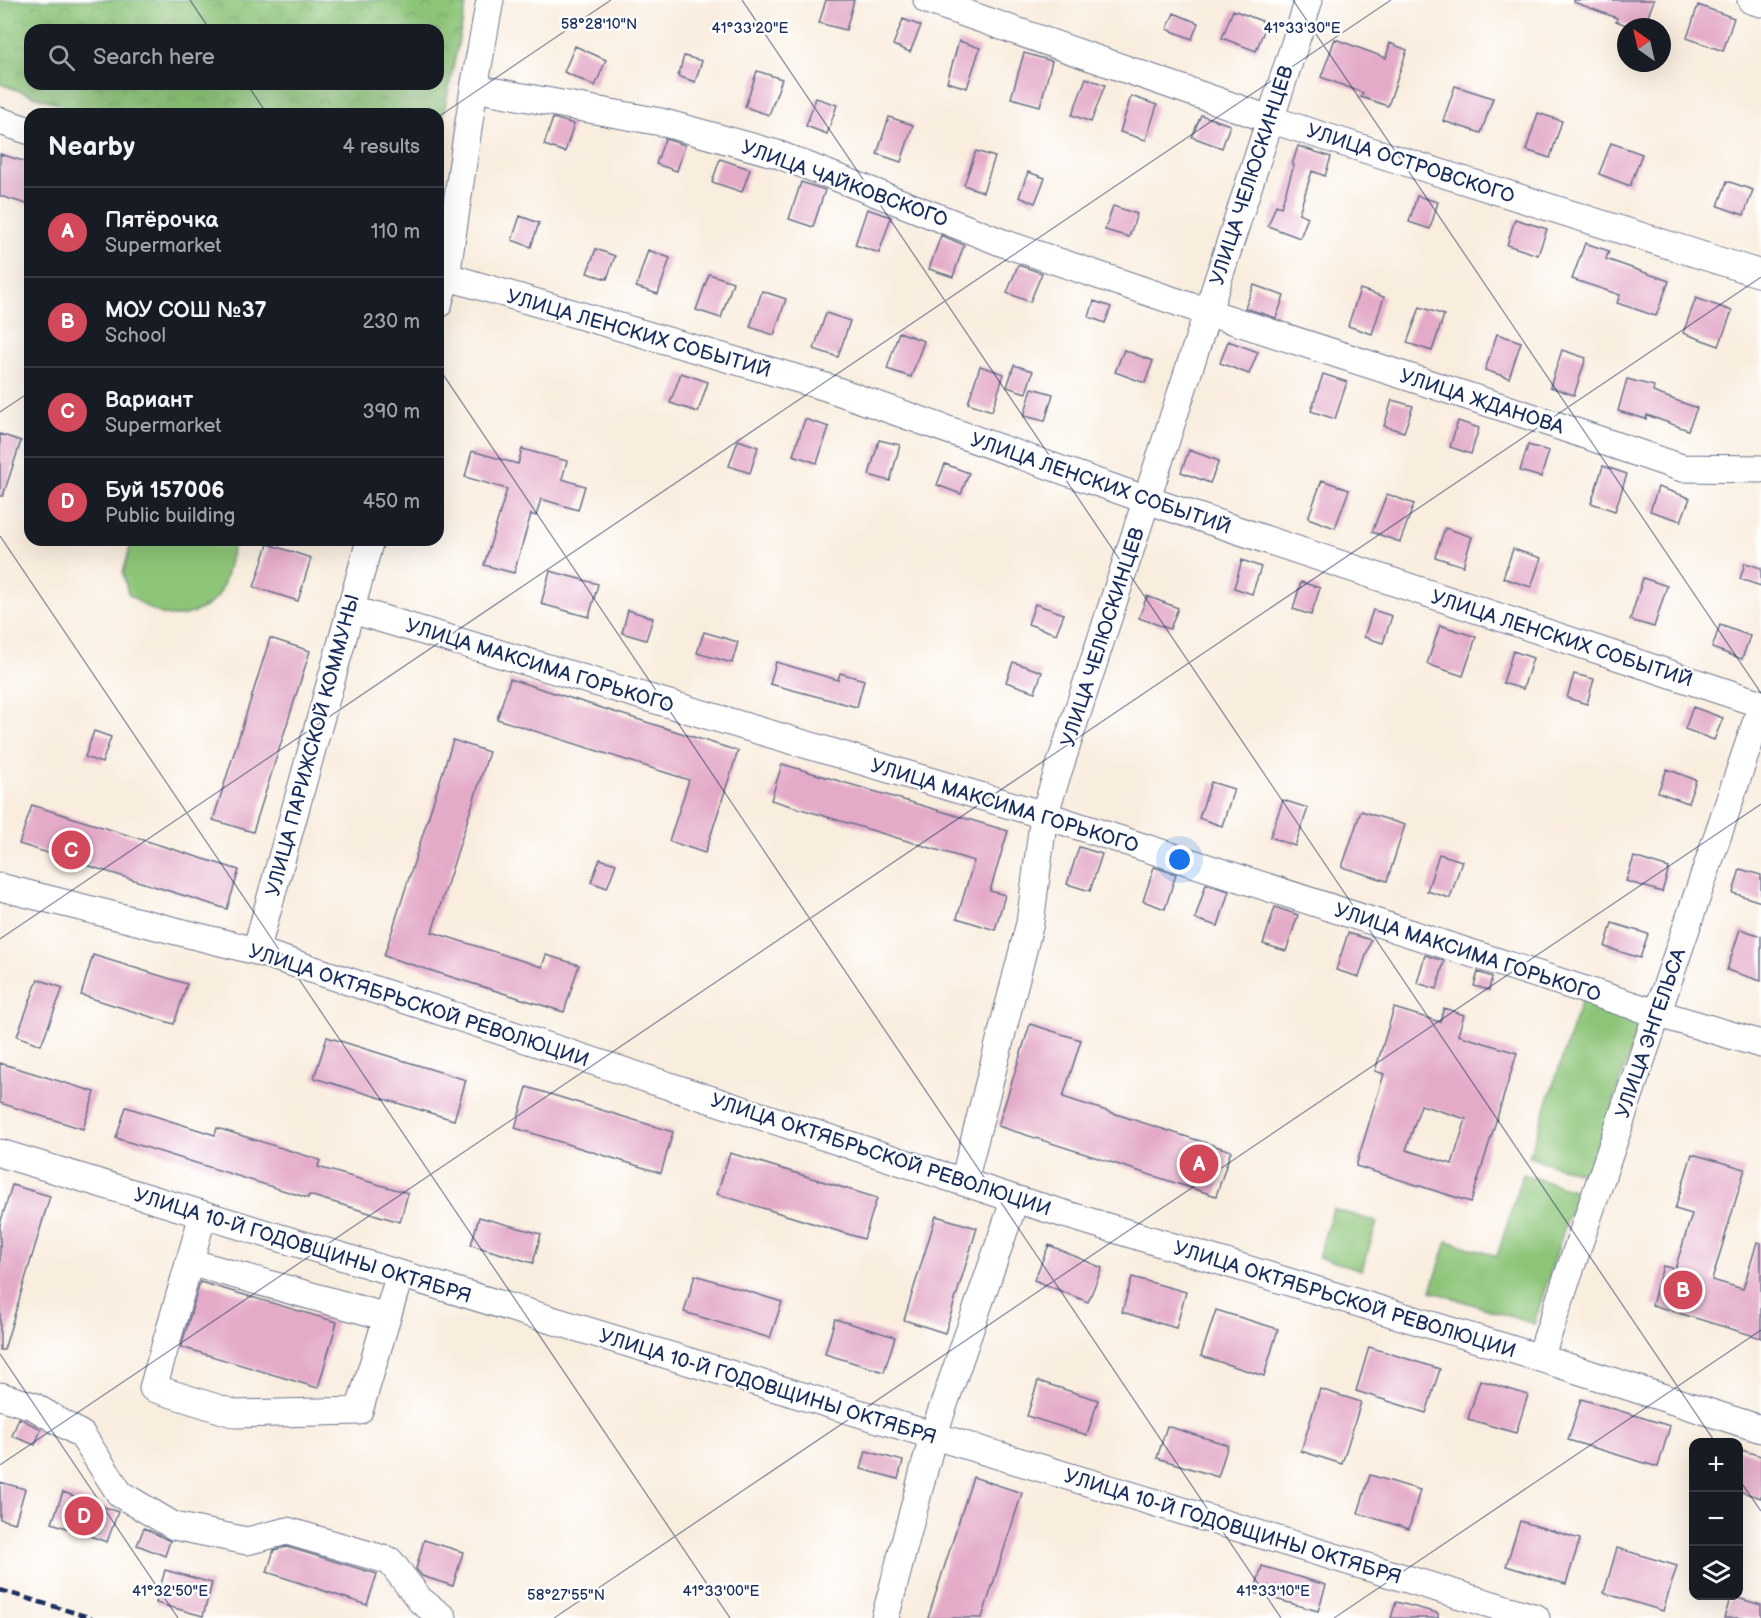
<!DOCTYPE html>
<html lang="en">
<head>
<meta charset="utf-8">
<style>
  :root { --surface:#171b24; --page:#20242c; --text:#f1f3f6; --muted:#9ea1a6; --line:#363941; --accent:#d1495b }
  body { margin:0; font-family:"Balsamiq Sans",sans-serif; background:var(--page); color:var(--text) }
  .controls { position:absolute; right:18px; bottom:18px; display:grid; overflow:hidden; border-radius:12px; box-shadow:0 6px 24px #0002 }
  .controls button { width:54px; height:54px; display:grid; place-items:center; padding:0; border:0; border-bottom:2px solid var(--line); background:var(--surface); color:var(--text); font:30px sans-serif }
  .compass { position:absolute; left:1617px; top:18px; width:54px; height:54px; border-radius:50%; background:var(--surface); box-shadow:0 6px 24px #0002; rotate:326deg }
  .you { position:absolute; left:1180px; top:860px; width:21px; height:21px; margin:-15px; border:4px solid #fff; border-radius:50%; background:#1a73e8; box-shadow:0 0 0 9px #1a73e833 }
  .badge { display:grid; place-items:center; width:39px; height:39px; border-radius:50%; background:var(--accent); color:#fff; font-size:20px; font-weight:700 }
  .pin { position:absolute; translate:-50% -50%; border:3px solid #fff; box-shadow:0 2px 6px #0006 }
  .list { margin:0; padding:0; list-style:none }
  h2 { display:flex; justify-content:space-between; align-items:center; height:78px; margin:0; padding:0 24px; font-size:26px }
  h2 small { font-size:20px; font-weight:400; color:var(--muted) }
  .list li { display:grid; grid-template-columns:39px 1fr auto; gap:18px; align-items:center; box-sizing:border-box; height:90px; padding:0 24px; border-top:2px solid var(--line) }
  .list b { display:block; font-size:22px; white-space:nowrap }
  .list p { margin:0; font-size:20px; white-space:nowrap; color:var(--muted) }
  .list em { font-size:20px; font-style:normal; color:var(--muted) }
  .icon { flex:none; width:33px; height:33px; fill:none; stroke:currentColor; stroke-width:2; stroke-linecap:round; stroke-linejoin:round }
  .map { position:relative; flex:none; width:1761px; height:1618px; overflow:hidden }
  .search { position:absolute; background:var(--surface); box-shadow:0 6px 24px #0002; left:24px; top:24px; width:420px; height:66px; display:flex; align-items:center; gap:15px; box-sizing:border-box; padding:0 21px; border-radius:18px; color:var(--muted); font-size:22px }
  .panel { position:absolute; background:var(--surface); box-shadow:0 6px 24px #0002; left:24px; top:108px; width:420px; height:438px; border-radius:18px }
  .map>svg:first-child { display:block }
  .green { fill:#8dc578; stroke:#547a6b; stroke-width:1.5 }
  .park { fill:url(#park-crowns); stroke:#547a6b; stroke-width:1.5; fill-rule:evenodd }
  .building { fill:#e4abc9; fill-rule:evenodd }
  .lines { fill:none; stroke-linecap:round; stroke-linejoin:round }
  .minor-casing { stroke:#69728b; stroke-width:29 }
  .minor { stroke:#fff; stroke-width:27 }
  .rail { stroke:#1b2f5e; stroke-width:4.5; stroke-dasharray:9 4.5; stroke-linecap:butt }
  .ticks { fill:none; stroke:#1b2f5e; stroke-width:1.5; stroke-opacity:0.45 }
  .labels { text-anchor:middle; stroke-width:5; stroke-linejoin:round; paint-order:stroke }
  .street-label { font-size:20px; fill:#1b2f5e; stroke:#fff }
  .ticks-label { font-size:15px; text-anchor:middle; fill:#1b2f5e; stroke:#fff; stroke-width:5; stroke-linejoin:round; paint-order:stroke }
</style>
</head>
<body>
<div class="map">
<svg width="1761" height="1618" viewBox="0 0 1761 1618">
  <defs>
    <pattern id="park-crowns" width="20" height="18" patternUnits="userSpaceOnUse" patternTransform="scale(1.5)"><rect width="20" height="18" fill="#8dc578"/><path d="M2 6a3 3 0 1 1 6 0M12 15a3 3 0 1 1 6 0" fill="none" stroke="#72a066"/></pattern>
  </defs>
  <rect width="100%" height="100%" fill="#fff"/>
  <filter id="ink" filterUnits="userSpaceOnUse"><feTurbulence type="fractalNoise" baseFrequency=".0167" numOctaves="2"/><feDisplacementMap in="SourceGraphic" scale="12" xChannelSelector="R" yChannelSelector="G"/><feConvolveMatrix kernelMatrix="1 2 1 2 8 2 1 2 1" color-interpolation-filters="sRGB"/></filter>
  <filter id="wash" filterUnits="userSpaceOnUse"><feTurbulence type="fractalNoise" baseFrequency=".008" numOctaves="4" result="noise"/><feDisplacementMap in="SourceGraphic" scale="24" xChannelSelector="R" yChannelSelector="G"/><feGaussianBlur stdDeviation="1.35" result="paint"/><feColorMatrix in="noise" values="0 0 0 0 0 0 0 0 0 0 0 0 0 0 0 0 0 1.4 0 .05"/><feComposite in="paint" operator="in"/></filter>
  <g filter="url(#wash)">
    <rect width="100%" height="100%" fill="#f9edde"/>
    <path class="green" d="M132,540H235C230,556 228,575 221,590C218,598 208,606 201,609C171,625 152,612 128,594L123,573Z
      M1583,996L1642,1015L1589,1176L1529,1157Z
      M1523,1174L1576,1191L1534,1324L1431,1291L1447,1241L1497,1256Z
      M1333,1209L1377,1222L1362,1270L1318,1257Z"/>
    <path class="park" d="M0,0H467L438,141V114H87L0,84ZM30,30H438V84H30Z"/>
    <g id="blocks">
      <path class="building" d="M826,0H854L846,30L819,23Z
        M1574,0H1654L1644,27H1631L1616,21L1617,18L1574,2Z
        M1698,5L1734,18L1723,51L1687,38Z
        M1233,10L1267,23L1256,51L1222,38Z
        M1174,13L1198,23L1192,39L1167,29Z
        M903,19L921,26L910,52L893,45Z
        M1335,39L1386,58L1390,43L1407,50L1388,106L1361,97L1363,93L1321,77Z
        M959,41L980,48L967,88L947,82Z
        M575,46L606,60L595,86L564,72Z
        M1024,53L1052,61L1040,106L1011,98Z
        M684,56L702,61L695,82L678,76Z
        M757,71L782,79L769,115L745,107Z
        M1086,78L1105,85L1091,122L1072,115Z
        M1455,86L1493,98L1481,133L1443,121Z
        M1131,96L1157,105L1146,140L1120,132Z
        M816,98L837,105L827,134L806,126Z
        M1538,113L1562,121L1550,158L1526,150Z
        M1201,115L1230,125L1222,148L1192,137Z
        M889,117L913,125L901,162L877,154Z
        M553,118L574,124L565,152L544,145Z
        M665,139L685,145L677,171L656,164Z
        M1611,143L1642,154L1630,186L1599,174Z
        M1298,146L1331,157L1325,176L1312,171L1299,213L1308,217L1300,238L1268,226L1276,205L1281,207L1294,165H1292Z
        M976,151L995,157L983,192L964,185Z
        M0,154L30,163V205L0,196Z
        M720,159L750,169L742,192L712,182Z
        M1028,172L1045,178L1035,203L1019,197Z
        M1727,181L1753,190L1744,215L1718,206Z
        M801,182L825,190L813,227L789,219Z
        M1417,196L1438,202L1430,229L1409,222Z
        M1113,206L1137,214L1129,237L1105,230Z
        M867,209L891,217L879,253L855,245Z
        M520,216L539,223L531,247L512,240Z
        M1515,219L1547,229L1538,255L1507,245Z
        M941,235L964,245L953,277L929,269Z
        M1585,243L1609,251L1606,259L1669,281L1656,316L1617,303L1620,295L1572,279Z
        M596,249L615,256L607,279L587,273Z
        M648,250L670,258L658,294L636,287Z
        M1018,265L1042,273L1030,302L1007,293Z
        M709,274L733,282L721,318L696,310Z
        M1254,285L1284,296L1276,318L1245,308Z
        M1360,289L1384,297L1372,334L1348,326Z
        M762,291L786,299L774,335L750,327Z
        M1696,298L1732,311L1719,346L1683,333Z
        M1094,301L1111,307L1105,323L1089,317Z
        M1420,307L1444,315L1432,351L1407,343Z
        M826,313L850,321L838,357L814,349Z
        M899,332L924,341L911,377L887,369Z
        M1497,334L1521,342L1509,378L1485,370Z
        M1228,341L1258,352L1249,374L1220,363Z
        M1124,350L1153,361L1145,383L1115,372Z
        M1562,350L1586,358L1574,395L1550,387Z
        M1014,365L1033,371L1026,393L1007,387Z
        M980,366L1004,374L992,411L968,403Z
        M681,373L708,382L698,412L670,403Z
        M1323,374L1347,382L1335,419L1311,411Z
        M1627,379L1654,386L1653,392L1697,408L1688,430L1647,415L1646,419L1618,411Z
        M1032,388L1053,394L1045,421L1024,416Z
        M1392,400L1413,406L1404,432L1384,426Z
        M805,419L829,427L817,463L793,455Z
        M1458,421L1479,428L1471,454L1450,447Z
        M0,434L21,441L3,496H0Z
        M738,440L758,447L750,473L729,466Z
        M879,440L900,445L890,481L869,475Z
        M1528,445L1549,451L1541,477L1520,471Z
        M522,449L567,461L562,479L585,486L578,510L541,499L536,516L531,514L514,573L484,565L507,489L465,477L472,451L518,464Z
        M1189,450L1219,461L1210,483L1181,472Z
        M945,464L969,473L961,494L937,485Z
        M1603,466L1627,474L1615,511L1591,503Z
        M1322,480L1349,490L1335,528L1308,518Z
        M1658,487L1690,498L1681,521L1650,511Z
        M1387,494L1414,504L1400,542L1372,532Z
        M1445,528L1472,537L1463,566L1435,557Z
        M268,544L311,558L298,601L254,587Z
        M1513,549L1541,558L1531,587L1503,578Z
        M1242,560L1261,567L1252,594L1234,588Z
        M1745,563L1761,568V586L1740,579Z
        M550,571L598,584L589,617L541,604Z
        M1643,578L1667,586L1654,627L1630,620Z
        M1301,582L1320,588L1311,615L1293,609Z
        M1147,596L1178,608L1170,629L1139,618Z
        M1035,604L1064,614L1056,634L1028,624Z
        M628,610L653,618L646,640L622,633Z
        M1373,610L1392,616L1383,643L1364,637Z
        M1440,625L1476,637L1463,676L1427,664Z
        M1720,625L1750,636L1742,659L1712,648Z
        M704,632L738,642L732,663L697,653Z
        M270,638L310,651L253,832L213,820Z
        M1513,651L1533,658L1523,689L1503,683Z
        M776,662L838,680L840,673L864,680L857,707L770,684Z
        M1013,662L1042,672L1035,692L1006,682Z
        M1574,674L1594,679L1587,704L1567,698Z
        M510,679L738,751L705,853L669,841L689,780L497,719Z
        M1693,707L1723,718L1714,740L1685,729Z
        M94,731L111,737L102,763L85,757Z
        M453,740L489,752L432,932L542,967L546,955L579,965L564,1012L384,956Z
        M782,764L1008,831L990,891L1005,895L995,930L957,918L974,861L771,800Z
        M1667,769L1696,780L1688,803L1658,792Z
        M1211,782L1234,789L1222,826L1199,818Z
        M1283,800L1308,808L1295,846L1270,837Z
        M32,805L239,870L227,909L19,844Z
        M1361,811L1405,825L1387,881L1342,867Z
        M1079,847L1102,854L1090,891L1067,884Z
        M1439,854L1462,861L1450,898L1427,891Z
        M1634,857L1669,868L1662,892L1626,881Z
        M600,859L616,864L607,888L591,882Z
        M1154,867L1176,874L1165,909L1143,901Z
        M1740,869L1761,875V902L1733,893Z
        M1206,884L1229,891L1218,926L1195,919Z
        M1275,907L1298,915L1286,951L1263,944Z
        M1612,923L1648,934L1640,958L1605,947Z
        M1740,929L1761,936V981L1727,970Z
        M1348,933L1371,940L1359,977L1336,970Z
        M93,955L187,984L174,1024L81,995Z
        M1425,955L1444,961L1437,989L1417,983Z
        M1478,972L1492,977L1489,990L1474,986Z
        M38,979L63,988L41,1045L17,1036Z
        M1394,1008L1440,1022L1444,1008L1464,1015L1458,1035L1517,1053L1471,1202L1356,1166L1384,1074L1375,1071ZM1421,1105L1466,1119L1452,1164L1406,1150Z
        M1030,1024L1081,1040L1063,1097L1231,1151L1216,1196L998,1126Z
        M327,1037L466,1080L454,1120L314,1078Z
        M0,1063L95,1092L83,1129L0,1103Z
        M527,1087L673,1132L661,1173L515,1128Z
        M126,1107L215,1135L217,1128L320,1160L318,1167L408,1193L400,1222L309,1195L308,1198L116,1138Z
        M730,1153L877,1198L864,1239L717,1194Z
        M1692,1154L1745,1169L1712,1280L1743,1289L1757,1242L1761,1243V1338L1652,1305L1663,1266L1675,1269L1692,1214L1675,1209Z
        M12,1185L50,1196L4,1350H0V1224Z
        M936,1216L977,1228L945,1333L904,1320Z
        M479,1217L541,1234L533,1263L471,1245Z
        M1049,1245L1102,1268L1088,1302L1034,1280Z
        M695,1275L782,1302L770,1338L684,1312Z
        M1132,1277L1186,1292L1176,1328L1122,1312Z
        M200,1282L337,1322L318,1388L181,1347Z
        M1216,1310L1278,1329L1264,1376L1201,1356Z
        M835,1319L895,1337L884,1372L825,1354Z
        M1369,1347L1440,1369L1426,1413L1356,1391Z
        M1480,1380L1528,1395L1516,1433L1468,1419Z
        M1038,1381L1098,1400L1087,1435L1027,1416Z
        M1320,1389L1361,1402L1342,1464L1301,1451Z
        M1581,1399L1670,1426L1658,1467L1568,1440Z
        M19,1418L41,1429L35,1445L12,1436Z
        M1167,1426L1228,1445L1218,1477L1157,1458Z
        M1738,1449L1761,1456V1498L1738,1491Z
        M866,1451L903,1461L898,1479L861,1469Z
        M1370,1475L1420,1490L1409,1529L1358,1513Z
        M973,1477L1022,1493L982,1618H928Z
        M0,1482L25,1489L15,1523L0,1519Z
        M63,1492L118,1512L107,1542L52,1523Z
        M1520,1521L1580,1539L1566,1584L1506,1566Z
        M144,1528L170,1541L165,1556L137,1545Z
        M424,1540L463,1552L453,1586L422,1576L416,1569Z
        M287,1547L377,1574L367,1605L267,1572L274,1550Z
        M1617,1548L1677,1566L1663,1611L1604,1593Z
        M1262,1566L1326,1585L1318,1611L1254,1593Z
        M165,1570L212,1583L203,1616L156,1603Z
        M1731,1596L1761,1605V1618H1724Z
        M1396,1602L1438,1613V1618H1391Z"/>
    </g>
  </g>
  <g filter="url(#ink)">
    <use href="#blocks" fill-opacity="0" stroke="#69728b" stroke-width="1.5"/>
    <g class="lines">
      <defs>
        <path id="minor" d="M927,0L1269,119L1761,274
          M1751,0L1761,3
          M474,88L661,122L777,154L1003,243L1207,312L1529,416L1682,468L1761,469
          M0,121L30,131
          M438,274L826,387L1147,500L1761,704
          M438,305L446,277L474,88L490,0
          M349,609L1044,815L1656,1013L1761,1044
          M0,887L256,951L1015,1199L1540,1358L1761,1429
          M256,951L370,540
          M0,1153L1536,1618
          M964,1181L1030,923L1044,815L1309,0
          M203,1215L153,1388L236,1414L359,1411L400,1274
          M189,1262L387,1317
          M1540,1358L1761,708
          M0,1396L33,1406L82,1435L120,1494L174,1526L247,1541L287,1531L390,1561L420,1600L443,1618
          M885,1618L933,1436L1015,1199"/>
      </defs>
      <use href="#minor" class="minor-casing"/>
      <use href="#minor" class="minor"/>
      <path class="rail" d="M0,1590L92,1618"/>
    </g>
  </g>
  <path class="ticks" d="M190,0L210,30M742,0L1715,1442M1293,0L1761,693M247,84L267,114M438,117L611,0M438,367L1281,1618M0,412L30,392M0,536L730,1618M0,939L1391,0M0,1354L178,1618M0,1465L1761,277M1738,1478L1761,1511M554,1618L1761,804M1334,1618L1761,1330"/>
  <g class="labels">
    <g class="street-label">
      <text transform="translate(1411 163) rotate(18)" y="7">УЛИЦА ОСТРОВСКОГО</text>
      <text transform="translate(1251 175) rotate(-72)" y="7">УЛИЦА ЧЕЛЮСКИНЦЕВ</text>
      <text transform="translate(845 183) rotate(20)" y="7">УЛИЦА ЧАЙКОВСКОГО</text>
      <text transform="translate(639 333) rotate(16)" y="7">УЛИЦА ЛЕНСКИХ СОБЫТИЙ</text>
      <text transform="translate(1482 401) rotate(18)" y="7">УЛИЦА ЖДАНОВА</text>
      <text transform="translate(1101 483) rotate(19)" y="7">УЛИЦА ЛЕНСКИХ СОБЫТИЙ</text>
      <text transform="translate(1102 637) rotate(-72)" y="7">УЛИЦА ЧЕЛЮСКИНЦЕВ</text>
      <text transform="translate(1562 638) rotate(18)" y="7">УЛИЦА ЛЕНСКИХ СОБЫТИЙ</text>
      <text transform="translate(540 665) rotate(17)" y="7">УЛИЦА МАКСИМА ГОРЬКОГО</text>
      <text transform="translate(312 745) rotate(-75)" y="7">УЛИЦА ПАРИЖСКОЙ КОММУНЫ</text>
      <text transform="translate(1005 805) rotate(17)" y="7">УЛИЦА МАКСИМА ГОРЬКОГО</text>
      <text transform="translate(1468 952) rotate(18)" y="7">УЛИЦА МАКСИМА ГОРЬКОГО</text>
      <text transform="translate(419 1005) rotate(18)" y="7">УЛИЦА ОКТЯБРЬСКОЙ РЕВОЛЮЦИИ</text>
      <text transform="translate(1650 1033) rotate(-71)" y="7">УЛИЦА ЭНГЕЛЬСА</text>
      <text transform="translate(881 1154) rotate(18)" y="7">УЛИЦА ОКТЯБРЬСКОЙ РЕВОЛЮЦИИ</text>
      <text transform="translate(303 1245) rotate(17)" y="7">УЛИЦА 10-Й ГОДОВЩИНЫ ОКТЯБРЯ</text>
      <text transform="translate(1345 1299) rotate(17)" y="7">УЛИЦА ОКТЯБРЬСКОЙ РЕВОЛЮЦИИ</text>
      <text transform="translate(768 1386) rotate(17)" y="7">УЛИЦА 10-Й ГОДОВЩИНЫ ОКТЯБРЯ</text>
      <text transform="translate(1233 1526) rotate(17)" y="7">УЛИЦА 10-Й ГОДОВЩИНЫ ОКТЯБРЯ</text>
    </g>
  </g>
  <g class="ticks-label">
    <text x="599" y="29">58°28'10"N</text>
    <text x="750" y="33">41°33'20"E</text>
    <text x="1302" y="33">41°33'30"E</text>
    <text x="170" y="1596">41°32'50"E</text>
    <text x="721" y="1596">41°33'00"E</text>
    <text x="1273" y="1596">41°33'10"E</text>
    <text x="566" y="1600">58°27'55"N</text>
  </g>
</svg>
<div class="controls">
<button>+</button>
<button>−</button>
<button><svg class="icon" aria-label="layers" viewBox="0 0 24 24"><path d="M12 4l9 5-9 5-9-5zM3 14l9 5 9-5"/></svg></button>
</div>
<svg class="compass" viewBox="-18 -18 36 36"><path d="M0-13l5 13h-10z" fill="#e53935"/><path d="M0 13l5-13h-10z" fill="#9ea1a6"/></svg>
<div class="you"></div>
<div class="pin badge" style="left:1199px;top:1164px">A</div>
<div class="pin badge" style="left:1683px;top:1290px">B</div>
<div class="pin badge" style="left:71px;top:850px">C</div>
<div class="pin badge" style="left:84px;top:1516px">D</div>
<div class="search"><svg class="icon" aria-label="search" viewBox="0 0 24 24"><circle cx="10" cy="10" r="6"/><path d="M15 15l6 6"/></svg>Search here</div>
<section class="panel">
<h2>Nearby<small>4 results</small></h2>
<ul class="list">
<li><span class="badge">A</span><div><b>Пятёрочка</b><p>Supermarket</p></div><em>110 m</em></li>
<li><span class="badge">B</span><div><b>МОУ СОШ №37</b><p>School</p></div><em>230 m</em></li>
<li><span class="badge">C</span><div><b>Вариант</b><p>Supermarket</p></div><em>390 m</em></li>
<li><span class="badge">D</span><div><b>Буй 157006</b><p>Public building</p></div><em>450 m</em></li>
</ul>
</section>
</div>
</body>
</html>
